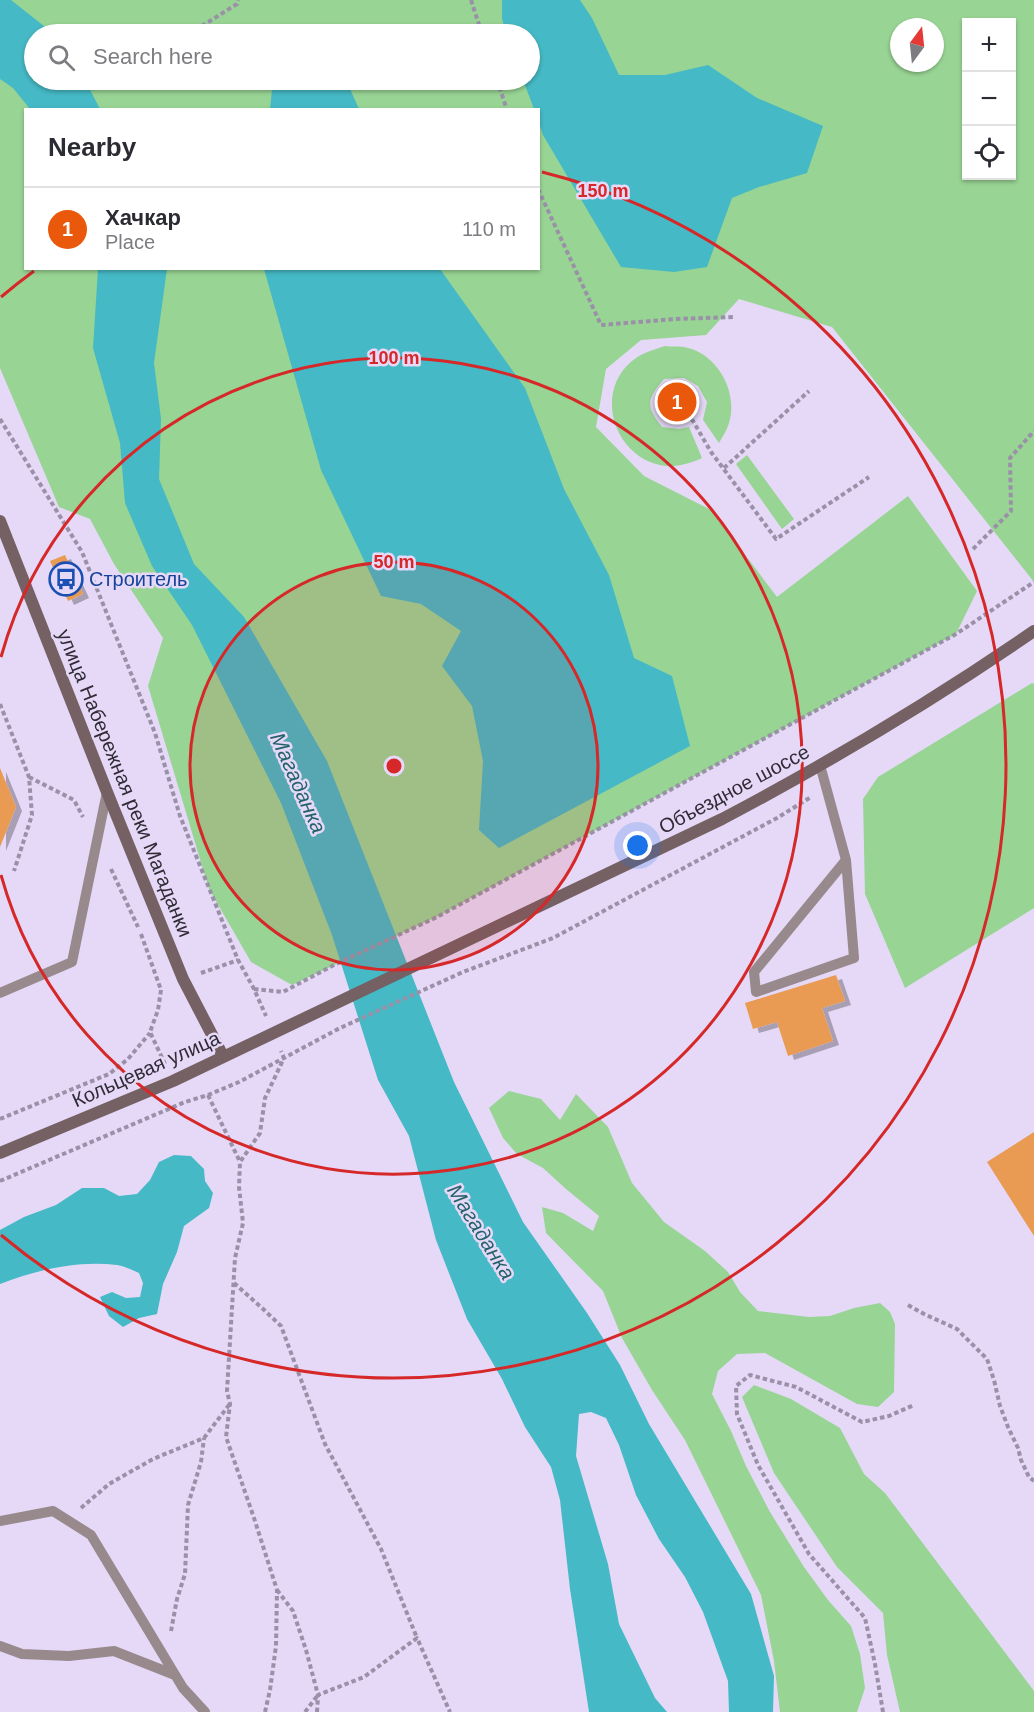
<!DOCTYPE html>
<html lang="en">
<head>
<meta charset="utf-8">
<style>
  :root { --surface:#fff; --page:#f7f7f7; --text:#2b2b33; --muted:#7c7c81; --line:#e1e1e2; --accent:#ea580c }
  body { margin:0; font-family:Arial,sans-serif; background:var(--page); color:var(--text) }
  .controls { position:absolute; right:18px; top:18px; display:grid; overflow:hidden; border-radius:0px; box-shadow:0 2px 4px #0004 }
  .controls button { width:54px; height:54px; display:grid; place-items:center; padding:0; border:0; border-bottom:2px solid var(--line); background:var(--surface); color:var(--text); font:30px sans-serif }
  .compass { position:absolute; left:890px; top:18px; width:54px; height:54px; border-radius:50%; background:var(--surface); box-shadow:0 2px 4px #0004; rotate:15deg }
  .you { position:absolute; left:638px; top:846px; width:21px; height:21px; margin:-15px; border:4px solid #fff; border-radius:50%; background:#1a73e8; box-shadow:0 0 0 9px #1a73e833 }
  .badge { display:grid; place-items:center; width:39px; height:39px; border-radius:50%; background:var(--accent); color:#fff; font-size:20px; font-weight:700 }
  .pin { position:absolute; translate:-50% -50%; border:3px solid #fff; box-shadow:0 2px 6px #0006 }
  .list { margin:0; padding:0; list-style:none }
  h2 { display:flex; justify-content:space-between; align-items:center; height:78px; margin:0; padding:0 24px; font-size:26px }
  h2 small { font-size:20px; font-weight:400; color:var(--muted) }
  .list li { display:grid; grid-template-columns:39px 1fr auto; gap:18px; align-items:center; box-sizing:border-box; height:84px; padding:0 24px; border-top:2px solid var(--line) }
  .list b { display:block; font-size:22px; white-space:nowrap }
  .list p { margin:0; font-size:20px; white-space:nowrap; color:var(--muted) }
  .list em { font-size:20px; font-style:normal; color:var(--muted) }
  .icon { flex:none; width:33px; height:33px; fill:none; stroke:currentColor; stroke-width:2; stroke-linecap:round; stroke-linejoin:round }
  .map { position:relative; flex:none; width:1034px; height:1712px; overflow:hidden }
  .search { position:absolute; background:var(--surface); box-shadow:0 2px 4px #0004; left:24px; top:24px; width:516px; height:66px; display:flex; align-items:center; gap:15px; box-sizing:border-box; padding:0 21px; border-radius:33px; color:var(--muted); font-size:22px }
  .panel { position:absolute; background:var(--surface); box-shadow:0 2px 4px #0004; left:24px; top:108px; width:516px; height:162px; border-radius:0px }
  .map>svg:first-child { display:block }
  .green { fill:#98d494; fill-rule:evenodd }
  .water { fill:#45b9c5 }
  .building { fill:#e99a52; filter:url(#shadow) }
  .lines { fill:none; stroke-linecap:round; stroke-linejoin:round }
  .path { stroke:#9a91a8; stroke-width:4; stroke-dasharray:4.5 3; stroke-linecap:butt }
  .lane { stroke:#98898c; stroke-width:10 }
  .secondary { stroke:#756064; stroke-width:12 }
  .ring { fill:none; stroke:#d62828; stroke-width:3 }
  .labels { text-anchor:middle; stroke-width:5; stroke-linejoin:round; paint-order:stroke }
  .transit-label { font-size:20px; fill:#164399; stroke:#e5d9f7; text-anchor:start }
  .street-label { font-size:20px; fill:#302b36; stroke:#e5d9f7 }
  .water-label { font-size:21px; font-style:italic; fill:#236269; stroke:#e5d9f7 }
  .centre { fill:#d62828; stroke:#e5d9f7; stroke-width:3 }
  .ring-label { font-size:18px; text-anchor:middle; font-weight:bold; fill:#d62828; stroke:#e5d9f7; stroke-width:5; stroke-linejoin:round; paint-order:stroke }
</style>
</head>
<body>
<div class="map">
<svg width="1034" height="1712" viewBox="0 0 1034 1712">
  <defs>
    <filter id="shadow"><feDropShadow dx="6" dy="4" stdDeviation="0" flood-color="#0004"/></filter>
  </defs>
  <rect width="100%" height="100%" fill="#e5d9f7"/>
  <path class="green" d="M0,0H1034V582L832,327L739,299L706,335L641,340L606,369L596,427L644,476L711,510L777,597L908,496L977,591L956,634L437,917L292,985L251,962L209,889L148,686L163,638L114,564L90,519L59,507L0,368ZM966,22H1012V176H966ZM899,27H935V63H899ZM34,34H530V80H34ZM26,110H538V268H26Z
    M665,346C671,347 678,346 684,347C718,353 740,394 728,426C726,432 722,437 719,443L703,420L707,402L698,386L684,378L664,379C647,399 645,406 662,427L679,429L689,427L702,458C691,463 678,467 666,466C616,461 592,394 632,361C642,353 652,350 665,346Z
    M747,455L794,519L782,529L736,464Z
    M1032,683L1034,684V908L905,988L865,894L863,799L878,777Z
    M509,1091L541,1099L560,1120L576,1094L608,1127L632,1183L664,1222L705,1251L728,1272L740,1292L758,1311L809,1317L830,1316L854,1308L880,1303L890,1312L895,1324L894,1392L878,1407L857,1404L765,1353L737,1354L718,1371L712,1394L731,1431L746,1466L770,1512L804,1567L828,1600L851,1626L860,1654L865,1688L857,1712H780L774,1661L761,1595L685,1440L652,1390L622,1338L603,1291L546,1233L542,1207L563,1213L593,1231L599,1216L566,1189L543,1168L517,1154L503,1138L489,1108Z
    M754,1385L791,1399L840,1428L864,1474L885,1493L1034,1691V1712H900L887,1655L883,1613L837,1567L774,1473L742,1397Z"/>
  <path class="water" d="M0,0H11L54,34H34V80H85L100,109H30L13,88L0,79Z
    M502,0H580L592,18L619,75H665L708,65L757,98L823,126L807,173L759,187L732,198L707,267L674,272L621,267L543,135L539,123L538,110L534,109L523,80H530V34H507L502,19Z
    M273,80H346L359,109H270Z
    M98,269H167L154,363L161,419L159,479L194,564L244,617L327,761L454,1082L523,1222L587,1313L620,1365L649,1424L751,1594L774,1676L773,1712H729L728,1681L703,1612L685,1577L659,1539L636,1495L619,1445L606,1418L591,1412L579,1414L576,1456L608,1564L619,1624L655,1698L667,1712H589L570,1589L560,1500L551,1467L525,1427L502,1379L467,1319L436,1240L409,1136L378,1080L332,935L281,803L192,625L152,566L125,503L120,443L93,348Z
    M264,269H440L525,388L564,489L609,575L634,658L672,676L690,746L499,848L479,830L483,761L472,706L442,666L461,631L421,604L381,596L321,470Z
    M174,1155L191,1156L204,1169L205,1181L213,1193L209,1208L184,1226L177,1252L163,1284L157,1314L139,1318L123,1327L109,1316L100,1297L112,1292L126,1298L140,1297L143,1283L139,1273C132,1270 124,1266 117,1265C78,1260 36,1270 0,1284V1230L24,1217L56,1205L82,1188H104L119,1196L137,1194L150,1180L159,1162Z"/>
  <path class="building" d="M65,555L83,594L68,601L50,561Z
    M0,768L16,807L0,847Z
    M836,975L845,1001L822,1008L833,1041L788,1056L777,1022L753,1029L745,1003Z
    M1034,1132V1236L987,1162Z"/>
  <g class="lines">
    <path class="path" d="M471,0L482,34
      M189,34L237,4L238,0
      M497,80L507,110
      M538,189L601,325L676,319L733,317
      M677,402L693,421L711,452L776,539L869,477
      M0,419L82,552L155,733L180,816L238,960L254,989L266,1016
      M724,468L809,391
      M973,549L1011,511L1010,458L1034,431
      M0,704L29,777L32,815L14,871
      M29,777L74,800L83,817
      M111,869L138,927
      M141,934L161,990
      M201,973L238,960
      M254,989L283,992L332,966L437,917L956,634L1034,582
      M161,990L158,1010L150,1032L165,1064
      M208,1095L240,1162
      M0,1119L109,1074L128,1059L150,1033
      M0,1181L185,1102L208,1095L239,1082L340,1028L463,972L553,938L777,818L811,797
      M234,1283L262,1308L281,1326L325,1444L381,1549L417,1638
      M908,1305L924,1314L957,1329L987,1359L994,1380L1000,1406L1008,1427L1018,1448L1021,1460L1029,1477L1034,1481
      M81,1508L109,1484L153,1459L204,1438L229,1405
      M277,1590L293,1611L306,1650L318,1695L364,1677L417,1638L450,1712
      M171,1631L177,1599L185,1574L188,1505L201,1462L204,1438
      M265,1712L270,1690L276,1646L277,1590L254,1518L226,1437L230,1404L227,1391L235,1258L243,1223L239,1187L240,1162L260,1133L265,1098L284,1058L281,1051
      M305,1712L318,1695
      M317,1712L318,1696
      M883,1712L875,1664L865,1618L809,1554L758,1465L737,1414L736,1386L750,1375L796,1387L862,1422L889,1416L914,1405"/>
    <path class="lane" d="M820,765L846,860L754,972L756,992L854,958L846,860
      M0,993L72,962L107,792
      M0,1521L53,1511L91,1535L183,1688L205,1712
      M0,1646L22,1654L69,1656L114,1651L175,1675"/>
    <path class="secondary" d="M0,521L107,792L183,979L223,1056
      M0,1153L173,1081L722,819C830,762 934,700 1034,631"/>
  </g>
  <circle cx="394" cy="766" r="204" fill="#d62828" fill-opacity=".12"/>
  <g class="ring">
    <circle cx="394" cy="766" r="204"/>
    <path d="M1 657A408 408 0 1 1 1 875"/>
    <path d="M1 297A612 612 0 0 1 34 271M542 172A612 612 0 1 1 1 1235"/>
  </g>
  <defs>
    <symbol id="bus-ring" viewBox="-11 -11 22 22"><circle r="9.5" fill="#e5d9f7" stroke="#1a4fb4" stroke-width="1.5"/><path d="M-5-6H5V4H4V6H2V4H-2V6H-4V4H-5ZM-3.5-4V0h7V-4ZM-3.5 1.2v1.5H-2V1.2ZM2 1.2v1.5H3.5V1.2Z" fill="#1a4fb4"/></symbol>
  </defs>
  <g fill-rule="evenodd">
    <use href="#bus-ring" x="47" y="560" width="38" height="38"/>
  </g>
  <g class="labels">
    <g class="transit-label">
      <text x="89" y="586">Строитель</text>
    </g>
    <g class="street-label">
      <text transform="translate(125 783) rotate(68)" y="7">улица Набережная реки Магаданки</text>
      <text transform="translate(734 789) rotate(-28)" y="7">Объездное шоссе</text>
      <text transform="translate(146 1069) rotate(-24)" y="7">Кольцевая улица</text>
    </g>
    <g class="water-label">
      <text transform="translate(298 783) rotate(66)" y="7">Магаданка</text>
      <text transform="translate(481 1232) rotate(58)" y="7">Магаданка</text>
    </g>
  </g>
  <circle cx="394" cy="766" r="9" class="centre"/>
  <g class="ring-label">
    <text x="603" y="197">150 m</text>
    <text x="394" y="364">100 m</text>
    <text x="394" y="568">50 m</text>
  </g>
</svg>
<div class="controls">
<button>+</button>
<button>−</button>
<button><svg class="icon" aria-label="locate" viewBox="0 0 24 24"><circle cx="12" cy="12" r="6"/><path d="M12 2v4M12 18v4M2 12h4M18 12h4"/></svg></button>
</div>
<svg class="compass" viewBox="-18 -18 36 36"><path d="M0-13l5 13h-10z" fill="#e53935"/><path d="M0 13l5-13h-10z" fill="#7c7c81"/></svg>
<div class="you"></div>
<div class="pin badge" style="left:677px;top:402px">1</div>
<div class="search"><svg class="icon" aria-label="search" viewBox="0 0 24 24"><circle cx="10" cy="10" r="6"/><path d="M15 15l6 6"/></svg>Search here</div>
<section class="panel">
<h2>Nearby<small></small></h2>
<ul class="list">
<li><span class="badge">1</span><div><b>Хачкар</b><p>Place</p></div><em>110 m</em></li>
</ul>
</section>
</div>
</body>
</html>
